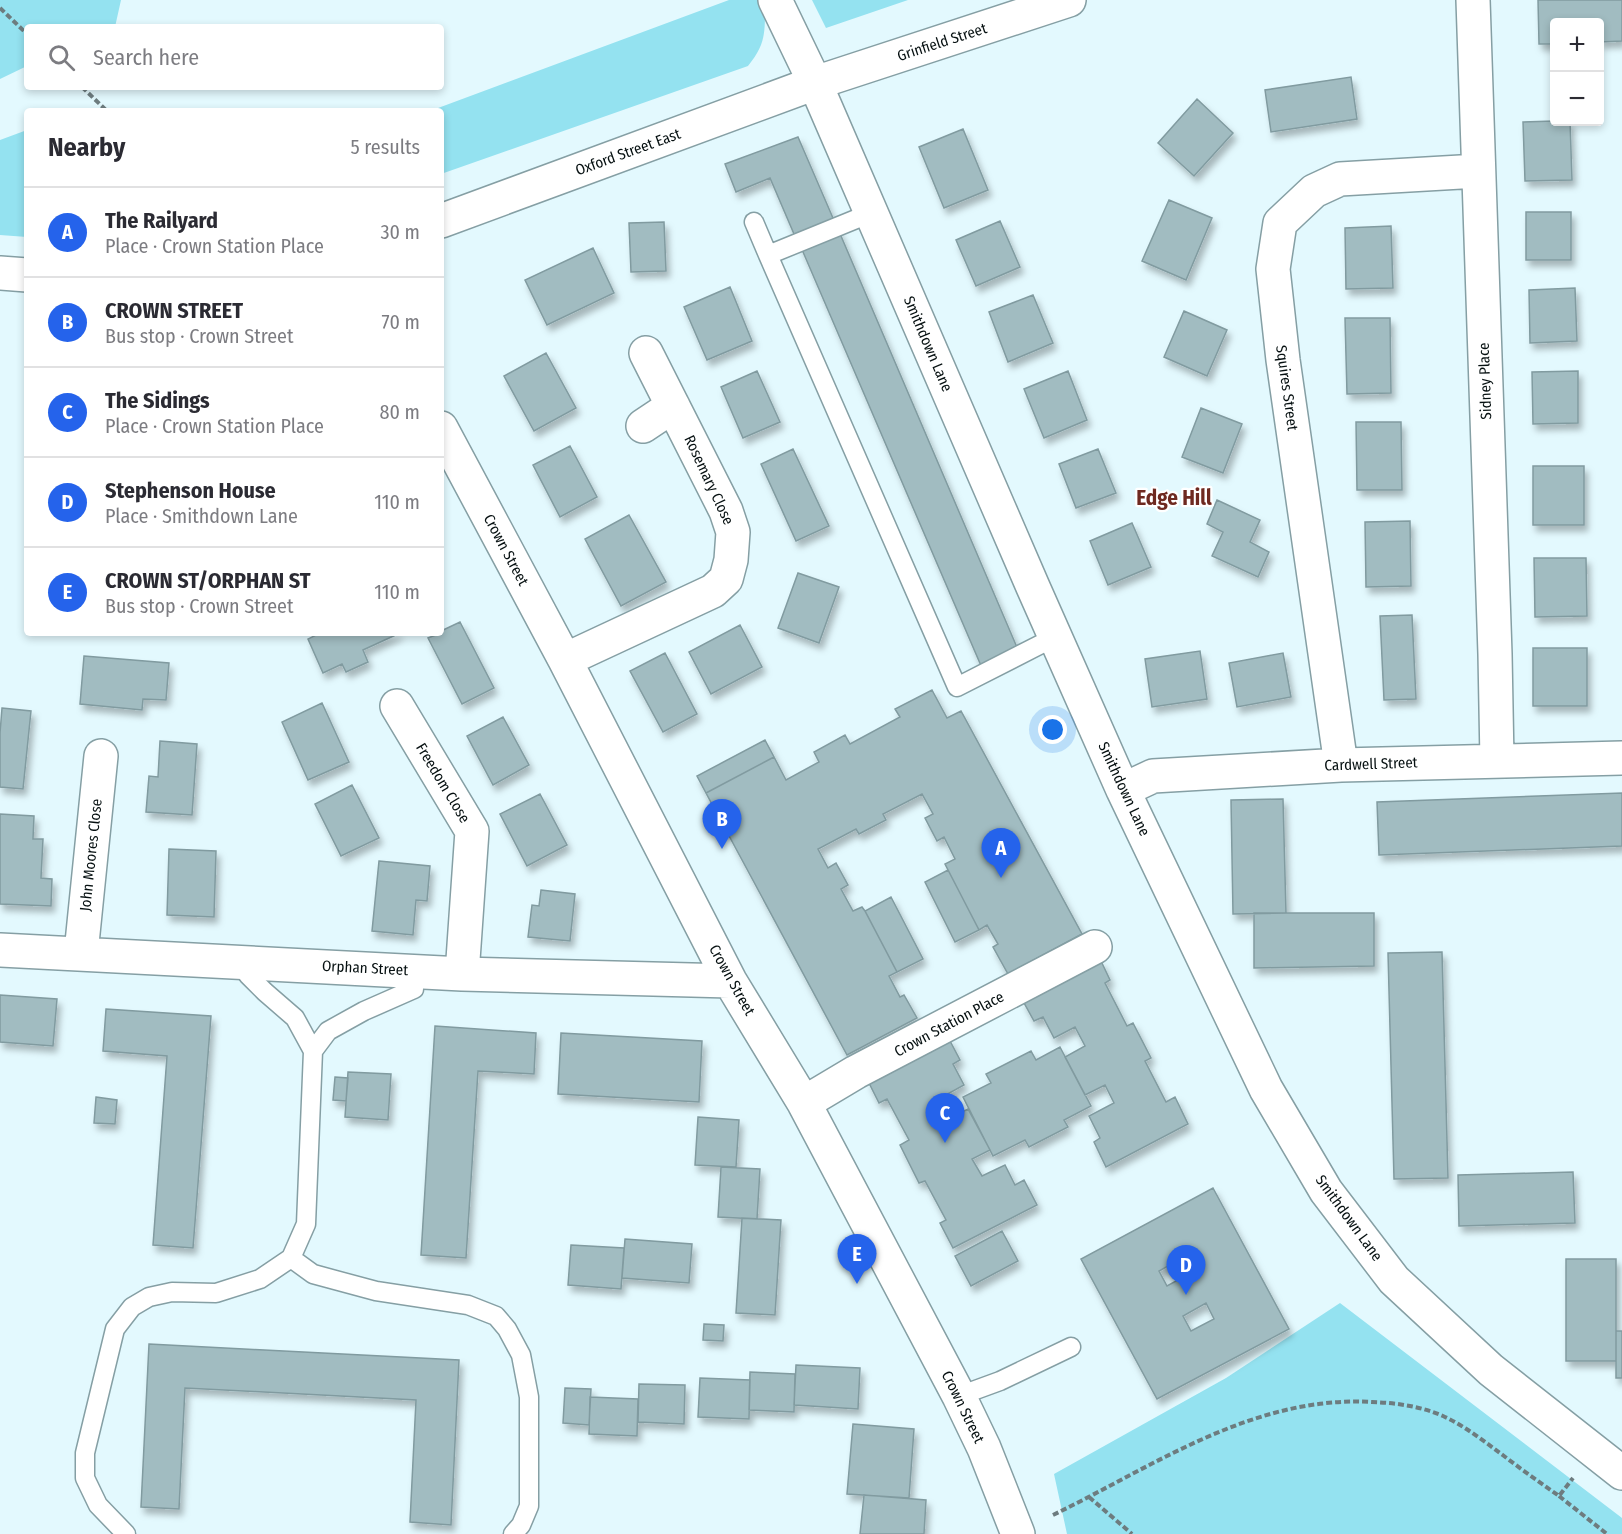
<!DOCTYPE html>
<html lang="en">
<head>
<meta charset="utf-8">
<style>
  :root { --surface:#fff; --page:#f2f2f3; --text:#2b2b33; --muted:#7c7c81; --line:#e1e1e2; --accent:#2563eb }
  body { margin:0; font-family:"Fira Sans Condensed",sans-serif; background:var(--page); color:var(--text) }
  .controls { position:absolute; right:18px; top:18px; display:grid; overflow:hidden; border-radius:6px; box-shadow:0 3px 9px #0003 }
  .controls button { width:54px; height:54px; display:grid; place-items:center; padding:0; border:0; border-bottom:2px solid var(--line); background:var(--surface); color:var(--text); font:30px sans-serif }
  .you { position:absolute; left:1053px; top:730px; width:21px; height:21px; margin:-15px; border:4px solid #fff; border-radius:50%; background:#1a73e8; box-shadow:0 0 0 9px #1a73e833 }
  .badge { display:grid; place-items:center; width:39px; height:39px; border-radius:50%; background:var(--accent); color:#fff; font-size:20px; font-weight:700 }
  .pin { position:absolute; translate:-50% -50px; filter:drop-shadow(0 2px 3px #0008) }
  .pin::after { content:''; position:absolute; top:32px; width:21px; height:18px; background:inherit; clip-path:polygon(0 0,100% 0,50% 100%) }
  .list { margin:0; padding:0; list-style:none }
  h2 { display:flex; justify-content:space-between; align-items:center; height:78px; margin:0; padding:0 24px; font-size:26px }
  h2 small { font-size:20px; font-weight:400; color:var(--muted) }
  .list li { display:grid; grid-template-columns:39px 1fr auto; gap:18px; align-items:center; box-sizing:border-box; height:90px; padding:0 24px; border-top:2px solid var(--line) }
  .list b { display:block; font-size:22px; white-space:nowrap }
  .list p { margin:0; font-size:20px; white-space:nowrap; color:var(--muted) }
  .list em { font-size:20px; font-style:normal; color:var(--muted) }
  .icon { flex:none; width:33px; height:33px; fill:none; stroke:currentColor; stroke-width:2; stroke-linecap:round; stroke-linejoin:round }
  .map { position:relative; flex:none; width:1622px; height:1534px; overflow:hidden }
  .search { position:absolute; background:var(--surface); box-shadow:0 3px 9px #0003; left:24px; top:24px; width:420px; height:66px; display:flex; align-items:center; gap:15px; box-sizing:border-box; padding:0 21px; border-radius:6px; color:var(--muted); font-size:22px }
  .panel { position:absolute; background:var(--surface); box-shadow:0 3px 9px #0003; left:24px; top:108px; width:420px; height:528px; border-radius:6px }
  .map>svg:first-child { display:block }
  .green { fill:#94e2f0 }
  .building { fill:#a1bcc1; stroke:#819ba0; stroke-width:1.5; fill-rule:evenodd; filter:url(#shadow) }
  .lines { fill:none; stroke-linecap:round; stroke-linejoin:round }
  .service-casing { stroke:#859fa4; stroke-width:21 }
  .minor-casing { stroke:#859fa4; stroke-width:36 }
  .tertiary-casing { stroke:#859fa4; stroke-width:36 }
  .path { stroke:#6d7c7f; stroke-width:4; stroke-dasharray:6 3; stroke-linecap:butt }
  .service { stroke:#fff; stroke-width:18 }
  .minor { stroke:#fff; stroke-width:33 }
  .tertiary { stroke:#fff; stroke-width:33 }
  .labels { text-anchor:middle; stroke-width:4.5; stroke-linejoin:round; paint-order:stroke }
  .street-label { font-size:15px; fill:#061011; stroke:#fff }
  .district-label { font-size:21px; font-weight:bold; fill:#6e2920; stroke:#fff }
</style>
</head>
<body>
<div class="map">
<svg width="1622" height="1534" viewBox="0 0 1622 1534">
  <defs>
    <filter id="shadow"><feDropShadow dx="3.5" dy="6" stdDeviation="3" flood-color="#0004"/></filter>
  </defs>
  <rect width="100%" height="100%" fill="#e3f9fe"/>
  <path class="green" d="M0,0H121L115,27H27V66L0,79Z
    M729,0H757L765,8C765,34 765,45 748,66L441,174V111H430Z
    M812,0H908L826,28Z
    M27,130V237L0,235V140Z
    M1340,1303L1622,1518V1534H1067L1054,1474L1226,1378Z"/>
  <path class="building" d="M1538,0H1622V41L1600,42V22H1554V44H1539Z
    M1351,77L1357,119L1271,132L1265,90Z
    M1197,99L1233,133L1194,176L1158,143Z
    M1554,121L1570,122L1572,180L1525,181L1523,122Z
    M963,129L988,190L944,208L919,147Z
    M798,137L836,225L797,241L770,178L736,192L725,164Z
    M1169,200L1212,218L1186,280L1142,261Z
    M1526,212H1571V260H1526Z
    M1000,221L1020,267L976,286L956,240Z
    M664,222L666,271L631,272L629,223Z
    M1391,226L1393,288L1346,289L1345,228Z
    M838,229L1019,652L982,668L800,245Z
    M593,248L614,293L547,325L525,280Z
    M730,287L752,341L707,360L684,307Z
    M1575,288L1577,341L1530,343L1529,290Z
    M1033,295L1053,343L1008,362L989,312Z
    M1184,311L1227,330L1207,376L1164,357Z
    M1345,318H1390L1391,393L1347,394Z
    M546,353L576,408L534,431L504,376Z
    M757,371L780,422L743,438L721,387Z
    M1068,371L1087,420L1044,438L1024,389Z
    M1578,371V423L1533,424L1532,372Z
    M1201,408L1242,424L1223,473L1182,457Z
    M1356,422H1401L1402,490H1357Z
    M570,446L597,497L560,517L533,465Z
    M793,449L829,526L796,541L761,464Z
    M1098,449L1116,493L1076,508L1059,464Z
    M1533,466H1584V525H1533Z
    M1217,500L1260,520L1250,542L1269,552L1258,577L1212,556L1223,532L1207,524Z
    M629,515L666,582L621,606L585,539Z
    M1410,521L1411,586L1366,587L1365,522Z
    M1132,523L1151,567L1108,585L1090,541Z
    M1534,558H1586L1587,616L1535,617Z
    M798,573L839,587L819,643L778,628Z
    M1412,615L1416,699L1384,700L1380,616Z
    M460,622L494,688L462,704L428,638L441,633V631Z
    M740,625L762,667L711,694L689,652Z
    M320,633H400L363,650L368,662L346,672L342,664L323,673L308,639Z
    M1533,648H1587V706H1533Z
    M1200,651L1207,699L1152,707L1145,659Z
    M665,653L697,714L663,732L630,671Z
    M1283,653L1291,697L1237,707L1229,663Z
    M84,656L169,663L166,700L143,699L142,710L80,704Z
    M932,690L947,718L961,711L1082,934L1008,974L993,947L998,944L987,925L979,930L945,864L955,859L944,837L937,841L925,818L933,814L922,794L883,814L886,820L859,834L856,829L818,849L828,868L836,863L848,885L841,889L853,911L862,907L865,911L897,972L889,976L900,997L904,995L917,1018L847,1055L706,793L774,757L786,780L819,762L814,752L845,735L850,744L900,717L895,709Z
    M322,703L349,762L308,780L282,722Z
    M2,708L31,711L23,789L0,787V733Z
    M503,717L529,765L493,785L467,736Z
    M765,740L774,757L706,793L697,776Z
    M160,741L197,744L192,815L146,812L149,776L158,777Z
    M352,785L379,838L341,856L315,804Z
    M1622,793V846L1379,855L1377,802Z
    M540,794L567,845L527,866L500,814Z
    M1283,799L1286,913L1233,914L1231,800Z
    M0,814L34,816L33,839H43L41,878L52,879L51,906L0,904Z
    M169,849L216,851L214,917L167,915Z
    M379,861L430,866L427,901L416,900L413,935L372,931Z
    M948,870L979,930L955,942L925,882Z
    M541,890L575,894L570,941L528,937L532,905L539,906Z
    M891,897L923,959L897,972L865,911Z
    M1254,913H1374V966L1254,968Z
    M1442,952L1448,1178L1394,1179L1388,953Z
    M1101,961L1110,980L1105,983L1127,1026L1133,1023L1151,1058L1145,1061L1166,1102L1175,1097L1188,1124L1106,1167L1094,1142L1100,1138L1089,1116L1114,1103L1105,1085L1085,1095L1065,1057L1085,1046L1075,1027L1054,1038L1043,1017L1034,1021L1023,1001Z
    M0,995L57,999L53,1046L0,1042Z
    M106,1009L211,1016L193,1248L153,1245L167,1056L103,1051Z
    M435,1026L536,1033L534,1074L478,1071L466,1258L421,1255Z
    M561,1033L702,1041L699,1102L558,1094Z
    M949,1039L960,1060L953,1064L964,1085L942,1097L952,1117L968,1109L990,1150L972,1159L982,1176L1005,1165L1015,1185L1024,1180L1037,1205L953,1248L940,1223L946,1220L925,1181L919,1183L900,1145L909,1140L887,1099L879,1103L868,1081Z
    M1060,1047L1091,1106L1064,1120L1068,1127L1029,1147L1025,1140L993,1156L963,1097L991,1083L986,1074L1031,1051L1036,1060Z
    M348,1072L391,1074L388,1120L345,1117Z
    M335,1077L348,1078L346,1101L333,1100Z
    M96,1097L117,1100L115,1124L94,1123Z
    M698,1117L739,1120L736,1167L695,1165Z
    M721,1167L760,1169L757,1219L718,1217Z
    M1573,1172L1575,1223L1459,1226L1458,1175Z
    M1213,1188L1289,1329L1157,1399L1081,1259ZM1182,1258L1189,1274L1167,1286L1159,1271ZM1206,1303L1214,1319L1191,1331L1183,1316Z
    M742,1218L781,1220L775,1315L736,1313Z
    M1002,1231L1018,1261L971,1286L955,1256Z
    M625,1239L692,1244L689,1283L622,1278Z
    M571,1245L624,1248L621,1289L568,1285Z
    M1566,1259H1616V1361H1566Z
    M704,1324L724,1325L723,1341L703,1340Z
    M1616,1331H1622V1378H1616Z
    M149,1344L459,1360L451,1525L410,1522L416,1400L185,1388L179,1509L141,1507Z
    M796,1365L860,1368L858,1409L794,1405Z
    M750,1372L795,1374L794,1412L749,1410Z
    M700,1378L750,1380L749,1419L698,1417Z
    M639,1384L685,1385L684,1424L638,1422Z
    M565,1388L591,1389L589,1425L563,1423Z
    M590,1397L638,1399L637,1436L589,1434Z
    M853,1424L914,1429L909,1498L847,1494Z
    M864,1495L926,1500L924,1534H860Z"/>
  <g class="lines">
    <defs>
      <path id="service" d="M871,213L768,255L957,687L1055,637
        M754,222L768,255
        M313,1051L328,1031L364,1011L414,989V971
        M291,1258L313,1274L376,1291L468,1305L496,1316L507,1329L521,1355L529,1397V1506L521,1525L513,1534
        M959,1396L1000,1381L1071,1347
        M126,1534L98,1505L85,1478V1453L115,1329L132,1307L149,1297L172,1292L216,1293L260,1279L291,1258L306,1224L313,1051L295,1018L265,992L248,975L246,962"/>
      <path id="minor" d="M775,0L815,83L1033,587L1123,790L1266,1089L1326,1191L1394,1280L1491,1370L1622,1473
        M1473,0L1495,654L1497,761
        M643,426L673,406
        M441,428L565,660L730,981L804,1103L959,1396L984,1448L1018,1534
        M565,660L713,591L726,579L731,560L733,532L726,511L646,353
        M397,706L472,831L462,974
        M1341,765L1283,360L1273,269L1280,223L1314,191L1340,179L1478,171
        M1123,790L1153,776L1341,765L1622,758
        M0,950L462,974L730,981
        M81,953L101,756
        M804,1103L856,1072L1095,947"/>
      <path id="tertiary" d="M441,221L815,83L1069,0
        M0,273L27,275"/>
    </defs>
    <use href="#service" class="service-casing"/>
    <use href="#minor" class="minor-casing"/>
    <use href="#tertiary" class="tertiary-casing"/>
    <path class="path" d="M0,8L27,34
      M82,87L107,111
      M1559,1496L1607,1534
      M1089,1497L1132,1534
      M1053,1515C1154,1466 1254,1395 1372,1402C1396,1403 1420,1406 1443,1416C1465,1426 1485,1442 1504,1456C1522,1470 1541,1483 1559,1496L1573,1478"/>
    <use href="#service" class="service"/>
    <use href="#minor" class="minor"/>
    <use href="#tertiary" class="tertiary"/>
  </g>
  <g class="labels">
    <g class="street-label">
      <text transform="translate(942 42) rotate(-18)" y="5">Grinfield Street</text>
      <text transform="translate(628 152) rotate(-20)" y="5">Oxford Street East</text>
      <text transform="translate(928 344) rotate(67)" y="5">Smithdown Lane</text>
      <text transform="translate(1485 381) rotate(-92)" y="5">Sidney Place</text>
      <text transform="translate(1287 388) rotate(82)" y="5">Squires Street</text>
      <text transform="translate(709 480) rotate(65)" y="5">Rosemary Close</text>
      <text transform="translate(506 550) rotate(62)" y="5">Crown Street</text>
      <text transform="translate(1371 764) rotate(-2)" y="5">Cardwell Street</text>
      <text transform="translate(443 783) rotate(59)" y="5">Freedom Close</text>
      <text transform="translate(1124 789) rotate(65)" y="5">Smithdown Lane</text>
      <text transform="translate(91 855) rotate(-84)" y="5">John Moores Close</text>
      <text transform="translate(365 968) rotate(3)" y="5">Orphan Street</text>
      <text transform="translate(732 980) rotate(61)" y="5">Crown Street</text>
      <text transform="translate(949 1024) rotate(-28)" y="5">Crown Station Place</text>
      <text transform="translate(1349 1218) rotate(54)" y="5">Smithdown Lane</text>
      <text transform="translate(963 1407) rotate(64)" y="5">Crown Street</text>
    </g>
    <g class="district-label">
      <text x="1174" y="505">Edge Hill</text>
    </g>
  </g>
</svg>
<div class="controls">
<button>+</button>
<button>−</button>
</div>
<div class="you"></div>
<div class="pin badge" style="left:1001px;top:878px">A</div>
<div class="pin badge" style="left:722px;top:849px">B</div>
<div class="pin badge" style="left:945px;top:1143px">C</div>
<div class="pin badge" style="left:1186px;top:1295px">D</div>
<div class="pin badge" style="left:857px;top:1284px">E</div>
<div class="search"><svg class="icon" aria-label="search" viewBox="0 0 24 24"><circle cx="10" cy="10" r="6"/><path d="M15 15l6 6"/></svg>Search here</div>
<section class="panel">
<h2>Nearby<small>5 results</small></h2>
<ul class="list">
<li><span class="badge">A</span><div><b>The Railyard</b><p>Place · Crown Station Place</p></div><em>30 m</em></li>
<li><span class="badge">B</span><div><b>CROWN STREET</b><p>Bus stop · Crown Street</p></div><em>70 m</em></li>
<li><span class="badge">C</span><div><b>The Sidings</b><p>Place · Crown Station Place</p></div><em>80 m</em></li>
<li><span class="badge">D</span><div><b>Stephenson House</b><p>Place · Smithdown Lane</p></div><em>110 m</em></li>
<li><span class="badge">E</span><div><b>CROWN ST/ORPHAN ST</b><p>Bus stop · Crown Street</p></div><em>110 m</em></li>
</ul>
</section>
</div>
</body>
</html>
